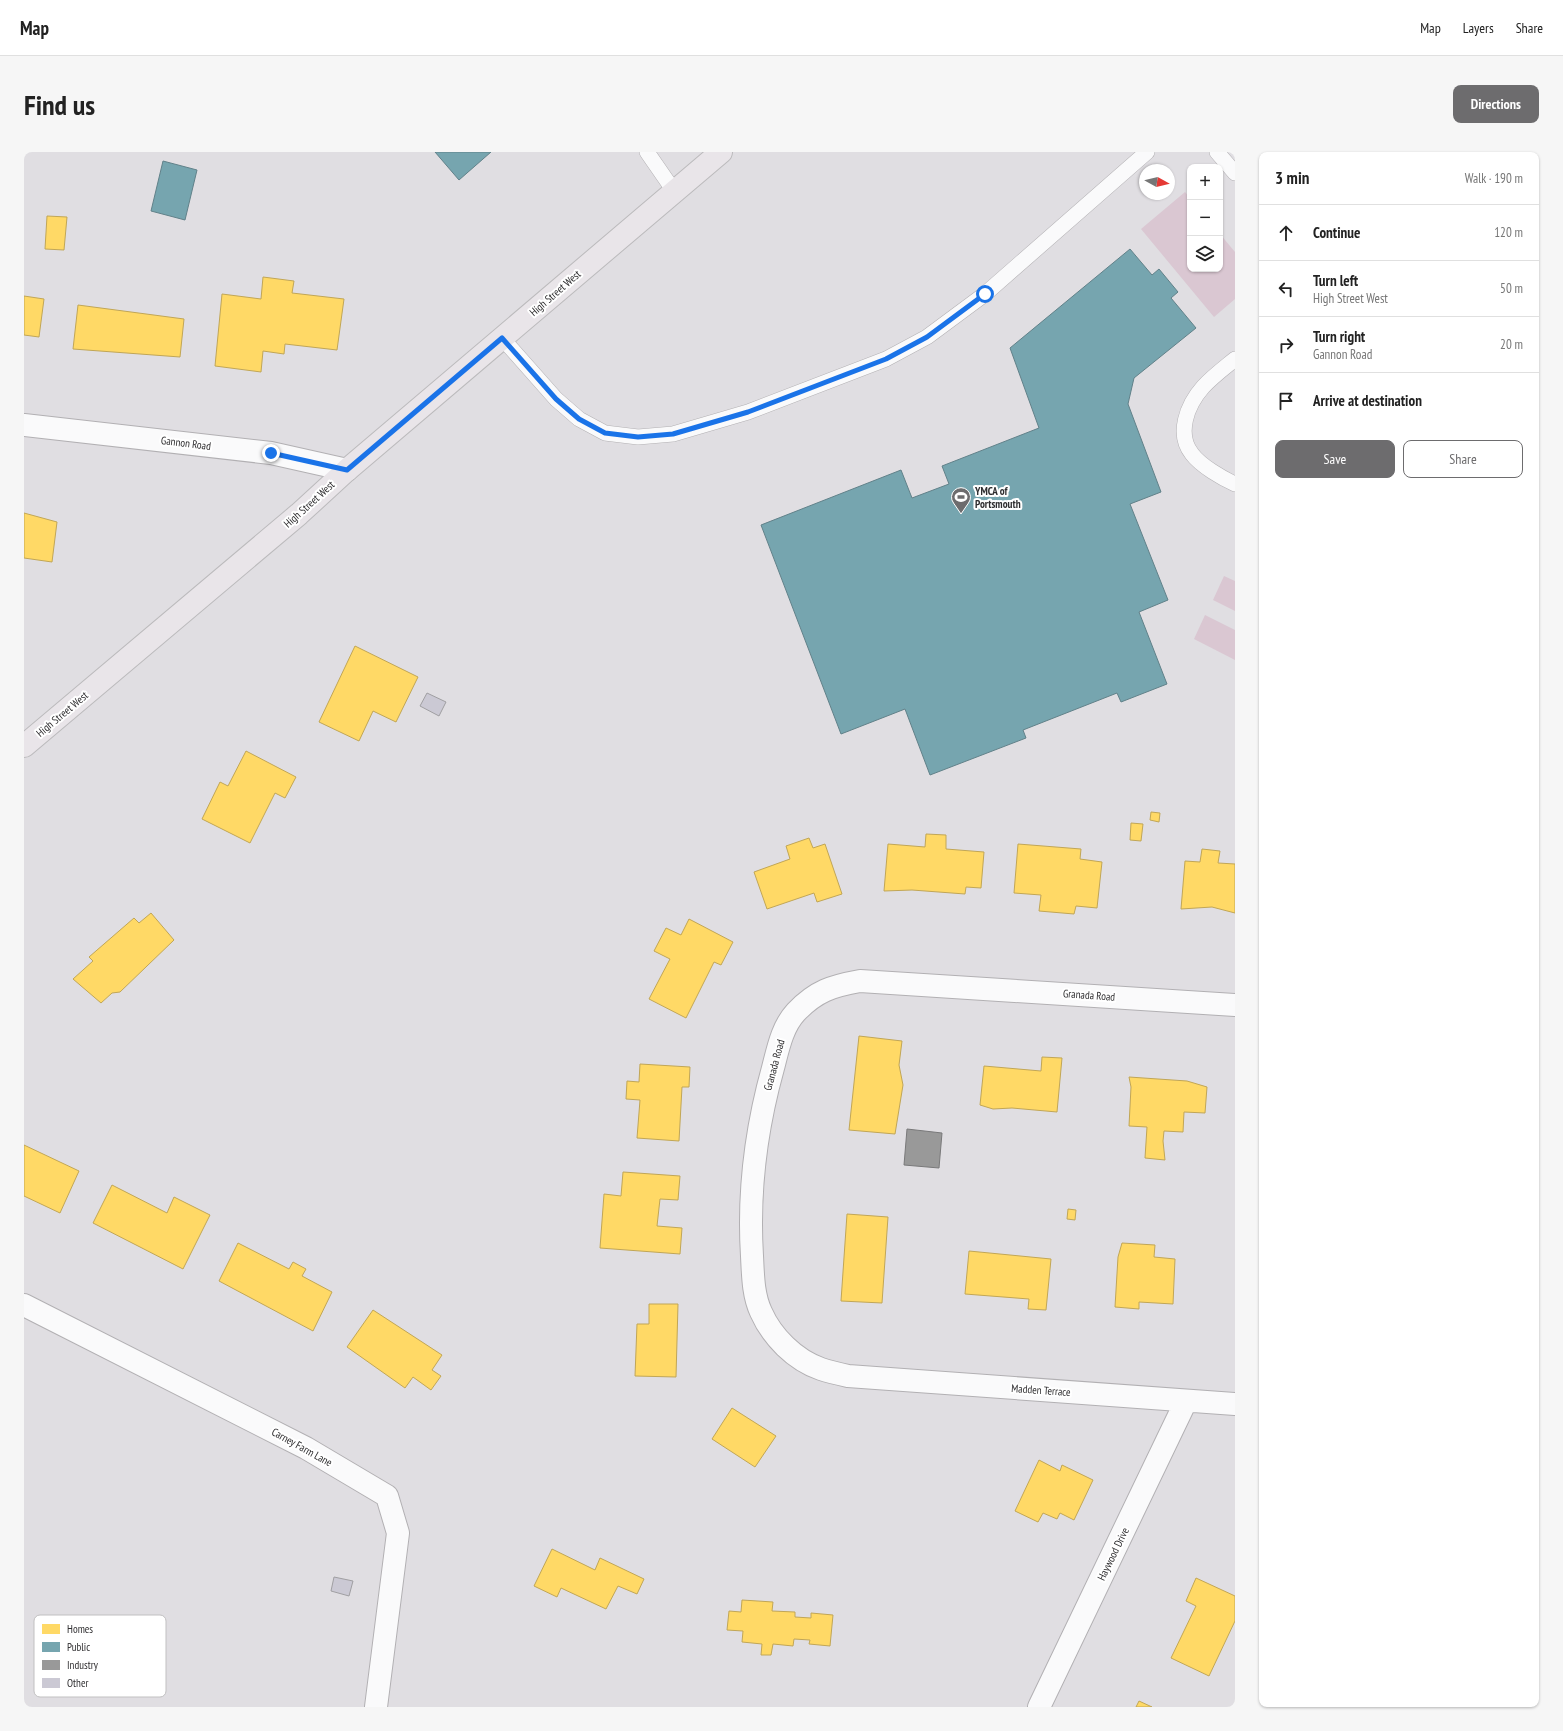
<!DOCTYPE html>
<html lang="en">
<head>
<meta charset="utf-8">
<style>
  :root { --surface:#fff; --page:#f6f6f6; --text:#222; --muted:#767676; --line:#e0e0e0; --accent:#6d6c6e }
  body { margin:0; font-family:"PT Sans Narrow",sans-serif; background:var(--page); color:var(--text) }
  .controls { position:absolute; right:12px; top:12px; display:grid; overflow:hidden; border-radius:8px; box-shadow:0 1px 3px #0004 }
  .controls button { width:36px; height:36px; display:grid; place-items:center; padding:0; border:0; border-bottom:1px solid var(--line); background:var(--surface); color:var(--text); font:20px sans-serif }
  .compass { position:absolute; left:1115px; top:12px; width:36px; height:36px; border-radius:50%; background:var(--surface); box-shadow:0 1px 3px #0004; rotate:98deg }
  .stop { position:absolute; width:12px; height:12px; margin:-9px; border:3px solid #1a73e8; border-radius:50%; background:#fff }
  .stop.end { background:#1a73e8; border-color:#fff; box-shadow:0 1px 4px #0008 }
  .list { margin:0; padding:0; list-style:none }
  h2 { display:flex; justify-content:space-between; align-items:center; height:52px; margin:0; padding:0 16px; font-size:17px }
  h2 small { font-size:13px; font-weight:400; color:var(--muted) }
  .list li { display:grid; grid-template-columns:26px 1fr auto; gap:12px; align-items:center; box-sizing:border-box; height:56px; padding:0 16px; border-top:1px solid var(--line) }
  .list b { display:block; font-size:15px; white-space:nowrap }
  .list p { margin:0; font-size:13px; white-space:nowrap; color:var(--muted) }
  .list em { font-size:13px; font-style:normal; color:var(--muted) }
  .actions { display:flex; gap:8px; padding:12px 16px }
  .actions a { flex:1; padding:9px 0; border:1px solid var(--accent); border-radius:8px; text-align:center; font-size:14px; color:var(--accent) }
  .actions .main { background:var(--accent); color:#fff }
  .icon { flex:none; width:22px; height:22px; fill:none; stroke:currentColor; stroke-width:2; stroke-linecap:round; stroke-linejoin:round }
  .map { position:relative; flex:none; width:1211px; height:1555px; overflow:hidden; border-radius:8px }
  header { display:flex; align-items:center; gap:24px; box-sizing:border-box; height:56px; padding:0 20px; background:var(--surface); border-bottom:1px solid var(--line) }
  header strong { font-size:19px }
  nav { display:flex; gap:22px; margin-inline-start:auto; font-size:14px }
  .intro { display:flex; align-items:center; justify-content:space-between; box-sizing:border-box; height:96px; padding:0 24px }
  h1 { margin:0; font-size:28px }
  .button { padding:10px 18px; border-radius:8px; background:var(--accent); color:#fff; font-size:14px; font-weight:700 }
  main { display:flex; gap:24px; padding:0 24px }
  aside { flex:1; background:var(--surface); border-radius:8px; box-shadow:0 1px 3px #0004 }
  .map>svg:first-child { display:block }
  .green { fill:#dac7d2 }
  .homes { fill:#ffd966; stroke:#c1a656 }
  .public { fill:#76a5af; stroke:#618189 }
  .industry { fill:#999; stroke:#79797a }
  .building { fill:#cbc9d4; stroke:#a09fa2 }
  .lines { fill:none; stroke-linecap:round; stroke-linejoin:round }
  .service-casing { stroke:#b2b0b3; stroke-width:16 }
  .minor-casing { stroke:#b2b0b3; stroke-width:24 }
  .primary-casing { stroke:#bbbabc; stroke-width:24 }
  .service { stroke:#fafafb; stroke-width:15 }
  .minor { stroke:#fafafb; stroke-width:22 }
  .primary { stroke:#e9e5e9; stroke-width:22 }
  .route { stroke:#1a73e8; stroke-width:5 }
  .labels { text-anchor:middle; stroke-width:4; stroke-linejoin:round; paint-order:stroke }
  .street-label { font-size:11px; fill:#2f2e30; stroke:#fff }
  .poi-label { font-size:11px; font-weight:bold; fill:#2f2e30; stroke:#fff; text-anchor:start }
  .key { fill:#fff; stroke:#c1c0c1; stroke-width:1 }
  .key-label { font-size:11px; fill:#2f2e30 }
</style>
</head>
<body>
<header>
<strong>Map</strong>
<nav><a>Map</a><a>Layers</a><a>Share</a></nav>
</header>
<div class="intro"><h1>Find us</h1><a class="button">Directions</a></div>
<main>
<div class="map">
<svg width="1211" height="1555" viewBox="0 0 1211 1555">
  <rect width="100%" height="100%" fill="#e0dee2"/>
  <path class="green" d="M1161,40L1166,46V117H1196V82L1211,100V147L1190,165L1117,77Z
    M1200,424L1211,429V459L1189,448Z
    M1181,463L1211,478V508L1170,487Z"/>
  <path class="homes" d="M23,64L43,65L40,98L21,97Z
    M239,125L270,129L268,141L320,147L313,198L261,192L260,202L239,199L237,220L191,214L198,142L237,147Z
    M0,144L20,147L15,185L0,183Z
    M54,153L160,167L156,205L49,197Z
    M0,361L33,370L28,410L0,406Z
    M331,494L394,525L372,570L349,559L335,589L295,570Z
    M222,599L272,625L261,646L251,641L226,691L178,667L196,630L204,634Z
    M1127,660L1136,661L1135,670L1126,668Z
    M1107,671L1119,672L1117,689L1106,688Z
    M902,682L922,683V697L960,700L957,736L942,735L941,742L888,738L860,739L864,692L901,695Z
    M785,686L789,696L801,692L818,742L793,750L790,741L743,757L730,720L766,707L762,694Z
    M994,692L1057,697L1056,707L1078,710L1073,756L1052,754L1050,762L1015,759L1017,743L990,741Z
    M1178,697L1196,699L1194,711L1211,712V761L1188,755L1157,757L1161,709L1176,710Z
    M127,761L150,788L96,840L88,841L77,851L49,827L69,809L65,805L110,766L115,771Z
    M665,767L709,790L697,813L690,810L662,866L625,847L646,807L630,799L642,776L657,783Z
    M835,884L878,889L875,913L879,933L871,982L825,978Z
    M1018,905L1038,906L1033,960L988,956L969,957L956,953L960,914L1017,919Z
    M616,912L666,915L665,935H658L655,989L613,986L616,948L602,947L603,929L615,930Z
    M1105,925L1163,929L1183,935L1181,961L1160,960L1159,980L1140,979L1139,989L1141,1008L1121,1006L1123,975L1105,974L1107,935Z
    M0,993L55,1019L36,1061L0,1044Z
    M599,1020L656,1024L654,1048L636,1047L633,1074L658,1076L656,1102L576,1096L580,1042L597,1044Z
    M88,1033L143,1061L150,1045L186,1063L159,1117L69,1071Z
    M1044,1057L1052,1058L1051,1068L1043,1067Z
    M823,1062L864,1065L858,1151L817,1149Z
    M214,1091L265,1117L269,1110L282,1117L278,1124L308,1140L289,1179L195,1129Z
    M1098,1091L1131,1093L1130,1105L1151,1107L1149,1152L1115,1150V1157L1091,1155L1094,1105Z
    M945,1099L1027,1107L1022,1158L1004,1157L1005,1147L941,1142Z
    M625,1152H654L652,1225L611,1224L613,1172H625Z
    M349,1158L418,1203L408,1218L417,1224L407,1238L389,1225L381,1236L323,1195Z
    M708,1256L752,1284L731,1315L688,1287Z
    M1015,1308L1036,1319L1038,1313L1069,1328L1050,1368L1036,1361L1033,1367L1019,1361L1014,1370L991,1359Z
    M528,1397L571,1418L576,1406L620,1427L613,1442L594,1434L582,1457L537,1436L533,1445L510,1434Z
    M1172,1426L1211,1444V1469L1185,1524L1147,1506L1172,1454L1162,1449Z
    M718,1448L749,1450L748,1459L771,1460V1465L787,1466V1461L809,1463L806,1494L785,1492L786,1488L770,1487L769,1494L749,1492L747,1503H737L738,1492L718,1490L719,1479L703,1478L705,1459L717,1460Z
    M1115,1549L1128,1555H1112Z"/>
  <path class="public" d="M411,0H467L435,28Z
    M139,9L173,18L161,68L127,59Z
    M1106,97L1128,123L1135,117L1154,140L1147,146L1172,176L1110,226L1104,252L1137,340L1106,352L1144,448L1115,460L1143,532L1097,550L1093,541L999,578L1002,586L906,623L881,557L817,582L737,373L877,318L888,346L925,332L918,314L1015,276L986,196Z"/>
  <path class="industry" d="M883,977L918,981L915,1016L880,1013Z"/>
  <path class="building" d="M403,541L422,550L415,564L396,554Z
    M310,1425L329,1429L325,1444L307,1439Z"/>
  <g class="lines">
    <defs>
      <path id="service" d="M623,0L650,39
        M1193,0L1211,21
        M478,186L532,247L555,267L581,281L614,285L649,282L724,260L862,207L903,185L961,142L1123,0
        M1211,207C1200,216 1188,225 1179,235C1163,253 1152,282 1168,302C1177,314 1198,326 1211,332"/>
      <path id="minor" d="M0,273L247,301L323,318
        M1211,853L836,829C808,834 792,839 772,860C758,875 754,897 749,916C732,977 724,1040 728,1104C729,1123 729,1143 737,1160C748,1185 771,1208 797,1217C806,1220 815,1222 824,1224L1211,1252
        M0,1153L282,1296L363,1344L374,1381L352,1555
        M1015,1555L1162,1249"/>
      <path id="primary" d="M0,594L275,362L323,318L697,0"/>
    </defs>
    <use href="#service" class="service-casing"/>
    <use href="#minor" class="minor-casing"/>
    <use href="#primary" class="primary-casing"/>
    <use href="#service" class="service"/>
    <use href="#minor" class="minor"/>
    <use href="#primary" class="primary"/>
  </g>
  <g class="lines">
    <path class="route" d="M247,301L323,318L478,186L532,247L555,267L581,281L614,285L649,282L724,260L862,207L903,185L961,142"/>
  </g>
  <defs>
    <symbol id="stadium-pin" viewBox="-11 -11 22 30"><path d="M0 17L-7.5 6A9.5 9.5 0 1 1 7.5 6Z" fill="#6d6c6e" stroke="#fff"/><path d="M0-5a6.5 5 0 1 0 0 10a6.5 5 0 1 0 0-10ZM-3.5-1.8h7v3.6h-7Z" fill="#fff"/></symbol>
  </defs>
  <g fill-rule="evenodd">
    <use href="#stadium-pin" x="926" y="334" width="22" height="30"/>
  </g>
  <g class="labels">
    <g class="street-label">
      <text transform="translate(531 141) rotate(-41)" y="4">High Street West</text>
      <text transform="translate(162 291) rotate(7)" y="4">Gannon Road</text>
      <text transform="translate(285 352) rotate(-42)" y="4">High Street West</text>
      <text transform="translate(38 562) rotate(-40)" y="4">High Street West</text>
      <text transform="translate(1065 843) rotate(4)" y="4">Granada Road</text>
      <text transform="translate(750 913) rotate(-75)" y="4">Granada Road</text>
      <text transform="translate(1017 1238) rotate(4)" y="4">Madden Terrace</text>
      <text transform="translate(278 1295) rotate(29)" y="4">Carney Farm Lane</text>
      <text transform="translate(1089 1402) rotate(-64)" y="4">Haywood Drive</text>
    </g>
    <g class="poi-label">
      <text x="951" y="343">YMCA of<tspan x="951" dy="13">Portsmouth</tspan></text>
    </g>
  </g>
  <rect x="10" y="1463" width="132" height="82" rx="6" class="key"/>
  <rect x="18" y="1472" width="18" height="10" fill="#ffd966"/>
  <rect x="18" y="1490" width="18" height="10" fill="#76a5af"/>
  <rect x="18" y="1508" width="18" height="10" fill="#999"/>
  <rect x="18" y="1526" width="18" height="10" fill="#cbc9d4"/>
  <g class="key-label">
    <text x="43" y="1481">Homes</text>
    <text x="43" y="1499">Public</text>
    <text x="43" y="1517">Industry</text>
    <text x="43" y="1535">Other</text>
  </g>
</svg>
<div class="controls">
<button>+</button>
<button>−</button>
<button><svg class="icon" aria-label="layers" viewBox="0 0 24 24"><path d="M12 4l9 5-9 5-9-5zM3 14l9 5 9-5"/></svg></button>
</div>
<svg class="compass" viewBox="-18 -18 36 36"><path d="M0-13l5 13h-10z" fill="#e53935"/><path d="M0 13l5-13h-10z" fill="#767676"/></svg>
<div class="stop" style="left:961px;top:142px"></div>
<div class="stop end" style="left:247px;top:301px"></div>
</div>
<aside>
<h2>3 min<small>Walk · 190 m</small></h2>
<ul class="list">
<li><svg class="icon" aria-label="ahead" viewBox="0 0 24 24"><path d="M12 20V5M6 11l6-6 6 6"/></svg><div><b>Continue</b></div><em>120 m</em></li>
<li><svg class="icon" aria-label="left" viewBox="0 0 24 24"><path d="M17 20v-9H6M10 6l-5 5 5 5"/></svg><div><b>Turn left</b><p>High Street West</p></div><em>50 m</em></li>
<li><svg class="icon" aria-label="right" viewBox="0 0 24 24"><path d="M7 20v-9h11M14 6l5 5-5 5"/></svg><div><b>Turn right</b><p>Gannon Road</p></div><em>20 m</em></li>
<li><svg class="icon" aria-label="arrive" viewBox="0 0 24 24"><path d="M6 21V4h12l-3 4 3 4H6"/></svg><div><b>Arrive at destination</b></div></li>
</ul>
<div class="actions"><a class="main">Save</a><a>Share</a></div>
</aside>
</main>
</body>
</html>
